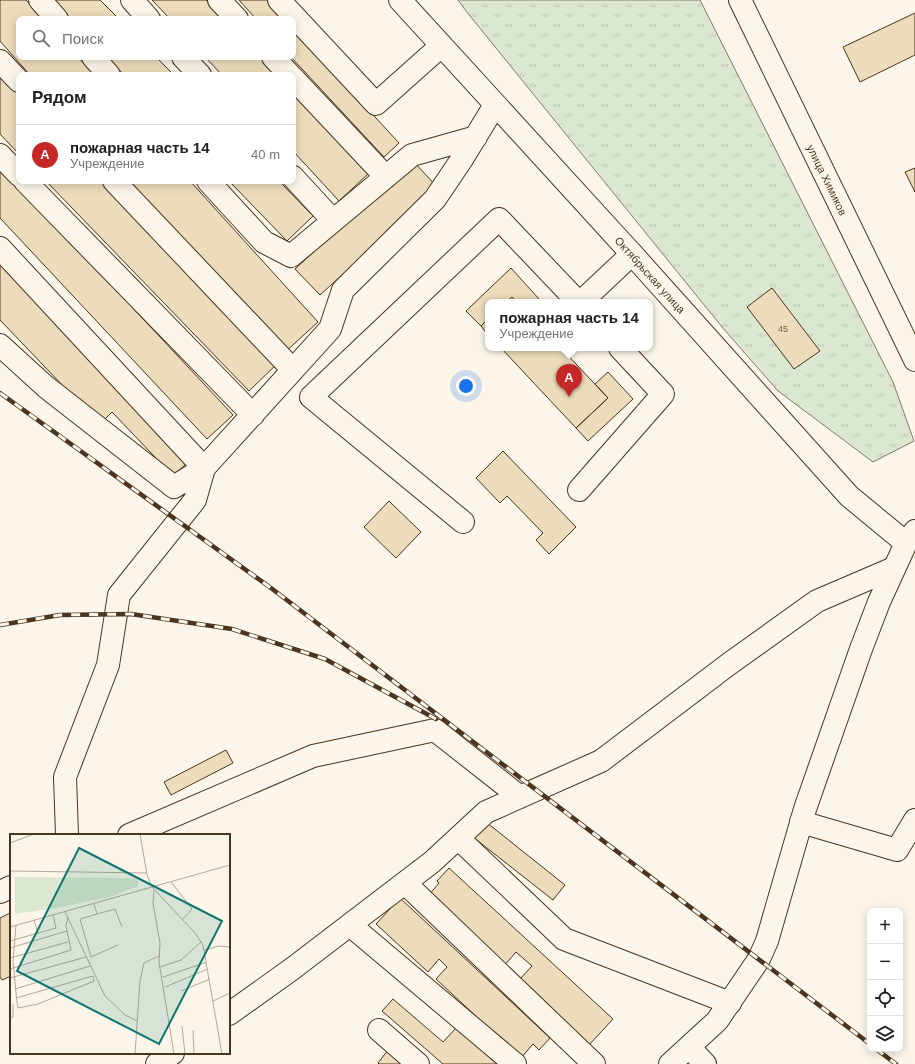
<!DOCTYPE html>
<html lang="ru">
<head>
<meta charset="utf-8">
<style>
  :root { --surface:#fff; --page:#f2f2f2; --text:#202124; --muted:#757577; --line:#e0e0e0; --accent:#c62828 }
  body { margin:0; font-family:Helvetica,sans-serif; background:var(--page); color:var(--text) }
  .controls { position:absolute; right:12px; bottom:12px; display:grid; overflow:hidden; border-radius:8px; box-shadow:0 2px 10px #0003 }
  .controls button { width:36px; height:36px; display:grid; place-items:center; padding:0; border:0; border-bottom:1px solid var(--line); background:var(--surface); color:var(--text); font:20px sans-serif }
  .you { position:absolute; left:466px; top:386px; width:14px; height:14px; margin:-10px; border:3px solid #fff; border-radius:50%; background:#1a73e8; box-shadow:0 0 0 6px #1a73e833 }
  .badge { display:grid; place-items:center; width:26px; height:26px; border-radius:50%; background:var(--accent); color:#fff; font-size:13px; font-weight:700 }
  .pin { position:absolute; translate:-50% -33px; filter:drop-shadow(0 1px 2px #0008) }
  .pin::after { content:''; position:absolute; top:21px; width:14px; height:12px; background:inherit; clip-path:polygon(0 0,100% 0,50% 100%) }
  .popup { position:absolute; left:485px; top:299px; width:168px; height:52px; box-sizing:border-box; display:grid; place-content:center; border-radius:8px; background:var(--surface); filter:drop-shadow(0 1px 3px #0005); font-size:13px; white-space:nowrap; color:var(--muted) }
  .popup b { font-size:15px; color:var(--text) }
  .popup::after { content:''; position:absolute; left:50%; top:100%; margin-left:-8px; border:8px solid transparent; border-top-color:var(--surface) }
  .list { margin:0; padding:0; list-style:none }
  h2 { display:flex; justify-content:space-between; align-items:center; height:52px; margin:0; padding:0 16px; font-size:17px }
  h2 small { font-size:13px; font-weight:400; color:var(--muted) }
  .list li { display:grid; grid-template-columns:26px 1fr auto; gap:12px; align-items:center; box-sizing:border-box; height:60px; padding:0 16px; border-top:1px solid var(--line) }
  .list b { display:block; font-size:15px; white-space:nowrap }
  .list p { margin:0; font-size:13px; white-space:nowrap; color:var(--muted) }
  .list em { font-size:13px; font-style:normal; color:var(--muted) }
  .icon { flex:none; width:22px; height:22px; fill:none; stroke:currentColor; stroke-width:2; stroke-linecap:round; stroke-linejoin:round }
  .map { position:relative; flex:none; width:915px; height:1064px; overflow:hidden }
  .search { position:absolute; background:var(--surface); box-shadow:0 2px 10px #0003; left:16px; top:16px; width:280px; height:44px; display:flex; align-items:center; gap:10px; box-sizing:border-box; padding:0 14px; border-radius:8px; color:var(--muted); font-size:15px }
  .panel { position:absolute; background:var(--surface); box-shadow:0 2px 10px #0003; left:16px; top:72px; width:280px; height:112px; border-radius:8px }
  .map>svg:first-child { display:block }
  .grass { fill:url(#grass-tufts); stroke:#887966 }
  .building { fill:#ecdcbc; stroke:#4a3520 }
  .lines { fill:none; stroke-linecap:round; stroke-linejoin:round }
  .minor-casing { stroke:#4a3520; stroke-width:24 }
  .major-casing { stroke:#4a3520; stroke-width:24 }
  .minor { stroke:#fbf6e9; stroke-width:22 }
  .major { stroke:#fbf6e9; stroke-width:22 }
  .rail-casing { stroke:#4a3520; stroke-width:4.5 }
  .rail { stroke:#fbf6e9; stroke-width:3; stroke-dasharray:9; stroke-linecap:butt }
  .labels { text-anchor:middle; stroke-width:3; stroke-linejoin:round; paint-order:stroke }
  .number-label { font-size:9px; fill:#725f47 }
  .street-label { font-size:11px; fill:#4a3520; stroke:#fbf6e9 }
  .inset-road { fill:none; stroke:#b4a999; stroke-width:1 }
  .view { fill:#0f766e; fill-opacity:0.15; stroke:#0f766e; stroke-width:2 }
  .inset-edge { fill:none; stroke:#4a3520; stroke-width:2 }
</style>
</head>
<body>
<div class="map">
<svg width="915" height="1064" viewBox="0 0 915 1064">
  <defs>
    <pattern id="grass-tufts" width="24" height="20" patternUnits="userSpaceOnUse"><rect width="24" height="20" fill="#dce7d0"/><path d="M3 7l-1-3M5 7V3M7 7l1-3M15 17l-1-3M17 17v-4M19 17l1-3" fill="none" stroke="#bec7b2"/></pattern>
  </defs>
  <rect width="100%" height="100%" fill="#fbf6e9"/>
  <path class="grass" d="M458,0H700L893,382L914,441L873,462L778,391L722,327L466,11Z"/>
  <path class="building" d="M0,0H26L44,19H19V57H78L94,75H30L0,41Z
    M50,0H100L119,19H69Z
    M152,0H206L224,19H170Z
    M239,0H267L284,19H256Z
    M915,13V55L860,82L843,47Z
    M293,28L399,143L384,157L291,57H293Z
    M107,57H156L174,75H124Z
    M205,57H259L276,75H222Z
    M0,73L19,93V154L0,134Z
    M293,93L368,174L339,201L293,151Z
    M413,161L438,188L320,295L295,269Z
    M0,166L233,415L207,439L0,218Z
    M915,168V192L905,172Z
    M46,181H104L279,362L249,391Z
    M126,181H190L318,322L283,354Z
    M229,181H279L313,216L287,241Z
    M0,260L190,460L173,476L112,412L103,421L91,408L88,412L0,320Z
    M511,268L539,299L536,302H517L512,297L506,302H488V319L481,326L466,311Z
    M772,288L820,351L794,369L747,307Z
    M488,319V335L481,326Z
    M501,348H561L608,398L576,428Z
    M608,372L633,399L588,441L576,428L608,398L595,384Z
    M503,451L576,527L549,554L536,540L543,533L507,496L500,503L476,478Z
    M389,501L421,532L396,558L364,527Z
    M226,750L233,763L171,795L164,782Z
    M486,822L565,885L553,900L473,837Z
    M449,868L613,1019L589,1045L519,980L532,966L516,952L504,966L428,896L439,883L437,881Z
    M400,898L550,1038L539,1050L533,1044L521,1058L436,979L447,967L439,959L428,972L376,924Z
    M10,913L11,916V976L2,980L0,977V918Z
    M393,999L443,1042L456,1028L497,1064H443L382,1011Z
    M388,1050L404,1064H379L378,1063Z"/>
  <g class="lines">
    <defs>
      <path id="minor" d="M40,0L57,19
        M132,0L149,19
        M219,0L237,19
        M279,0L376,104L441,46
        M740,0L915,360
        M93,57L109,75
        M183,57L200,75
        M273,57L290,75
        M0,61L19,81
        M293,78L386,177
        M0,155L19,175
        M293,177L327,214
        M25,181L253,415
        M114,181L293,370
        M208,181L264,242L291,256L412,155L476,137
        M0,248L204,468L174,487L46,387L0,345
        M581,302L632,254
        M579,490L663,394L620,348
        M463,522L311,397L499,219L578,302
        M801,822L897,850L915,820
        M67,835L65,777L108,665L119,595L195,500L204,468L330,329L343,290L435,199L462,159L495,105
        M129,835L313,756L435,730L520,797
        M458,838L564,939L730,1003
        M405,883L594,1064
        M0,892L11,887
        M350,925L515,1064
        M229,1014L292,969L432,862L486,812L601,761L729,664L817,601L894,568
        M379,1030L418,1064
        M689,1047L705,1064
        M157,1064L173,1053"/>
      <path id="major" d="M400,0L632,254L849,496L906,543
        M670,1064L717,1021L759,959L767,941L805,809L861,649L879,602L906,543L915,531"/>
    </defs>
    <use href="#minor" class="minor-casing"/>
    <use href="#major" class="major-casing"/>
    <use href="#minor" class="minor"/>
    <use href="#major" class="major"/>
    <defs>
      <path id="rail" d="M0,393L271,588L870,1044
        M0,625L60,615L131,614L232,629L325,659L436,719
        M876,1049L896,1064"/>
    </defs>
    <use href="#rail" class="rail-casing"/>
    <use href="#rail" class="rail"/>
  </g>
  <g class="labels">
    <g class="number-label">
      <text x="783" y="332">45</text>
    </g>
    <g class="street-label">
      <text transform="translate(827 180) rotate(64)" y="4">улица Химиков</text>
      <text transform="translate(650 275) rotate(48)" y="4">Октябрьская улица</text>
    </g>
  </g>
  <g transform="translate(10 834)">
    <rect width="220" height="220" fill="#fbf6e9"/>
    <path d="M5,43L119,44L128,45V52L100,63L40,75L5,80Z" fill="#dce7d0"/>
    <path class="inset-road" d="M130,0L137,41L142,53L185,99L193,111L212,220M0,9L24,0M0,37L136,39M161,48L182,75L172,86M142,53L220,31M144,56L143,69L150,109L149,128L164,220M84,70L87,80L105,75L112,93M55,78L95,162L115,181L127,187M87,80L70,85L81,123L108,111M24,86L28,99M6,91L3,127L6,159L7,168L8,174L28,170L84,147L83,142L6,164M0,93L142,53M0,107L46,94L43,81M0,114L57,97M194,116L209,112L220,113M0,124L58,108M150,133L171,126L191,108M0,135L61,116L56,92L58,83M153,143L197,128M0,144L76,123M155,153L198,135M5,155L80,132M171,157L200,145M203,167L220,159M0,184L3,183V170M172,192L175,220M183,196L184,220M125,220L130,147L134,129L149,122"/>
    <path class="view" d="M69,14L212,87L149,210L7,137Z"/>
    <rect width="220" height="220" class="inset-edge"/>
  </g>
</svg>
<div class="controls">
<button>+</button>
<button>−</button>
<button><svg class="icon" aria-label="locate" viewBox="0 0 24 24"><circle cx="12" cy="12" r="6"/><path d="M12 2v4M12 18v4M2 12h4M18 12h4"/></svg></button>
<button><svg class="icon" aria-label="layers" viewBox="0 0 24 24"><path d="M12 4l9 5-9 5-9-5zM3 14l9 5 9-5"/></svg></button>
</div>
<div class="you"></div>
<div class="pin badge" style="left:569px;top:397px">A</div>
<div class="popup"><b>пожарная часть 14</b>Учреждение</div>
<div class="search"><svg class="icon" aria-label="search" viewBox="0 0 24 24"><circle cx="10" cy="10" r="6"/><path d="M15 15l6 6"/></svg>Поиск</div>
<section class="panel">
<h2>Рядом<small></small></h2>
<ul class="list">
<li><span class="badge">A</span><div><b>пожарная часть 14</b><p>Учреждение</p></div><em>40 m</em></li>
</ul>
</section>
</div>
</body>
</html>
